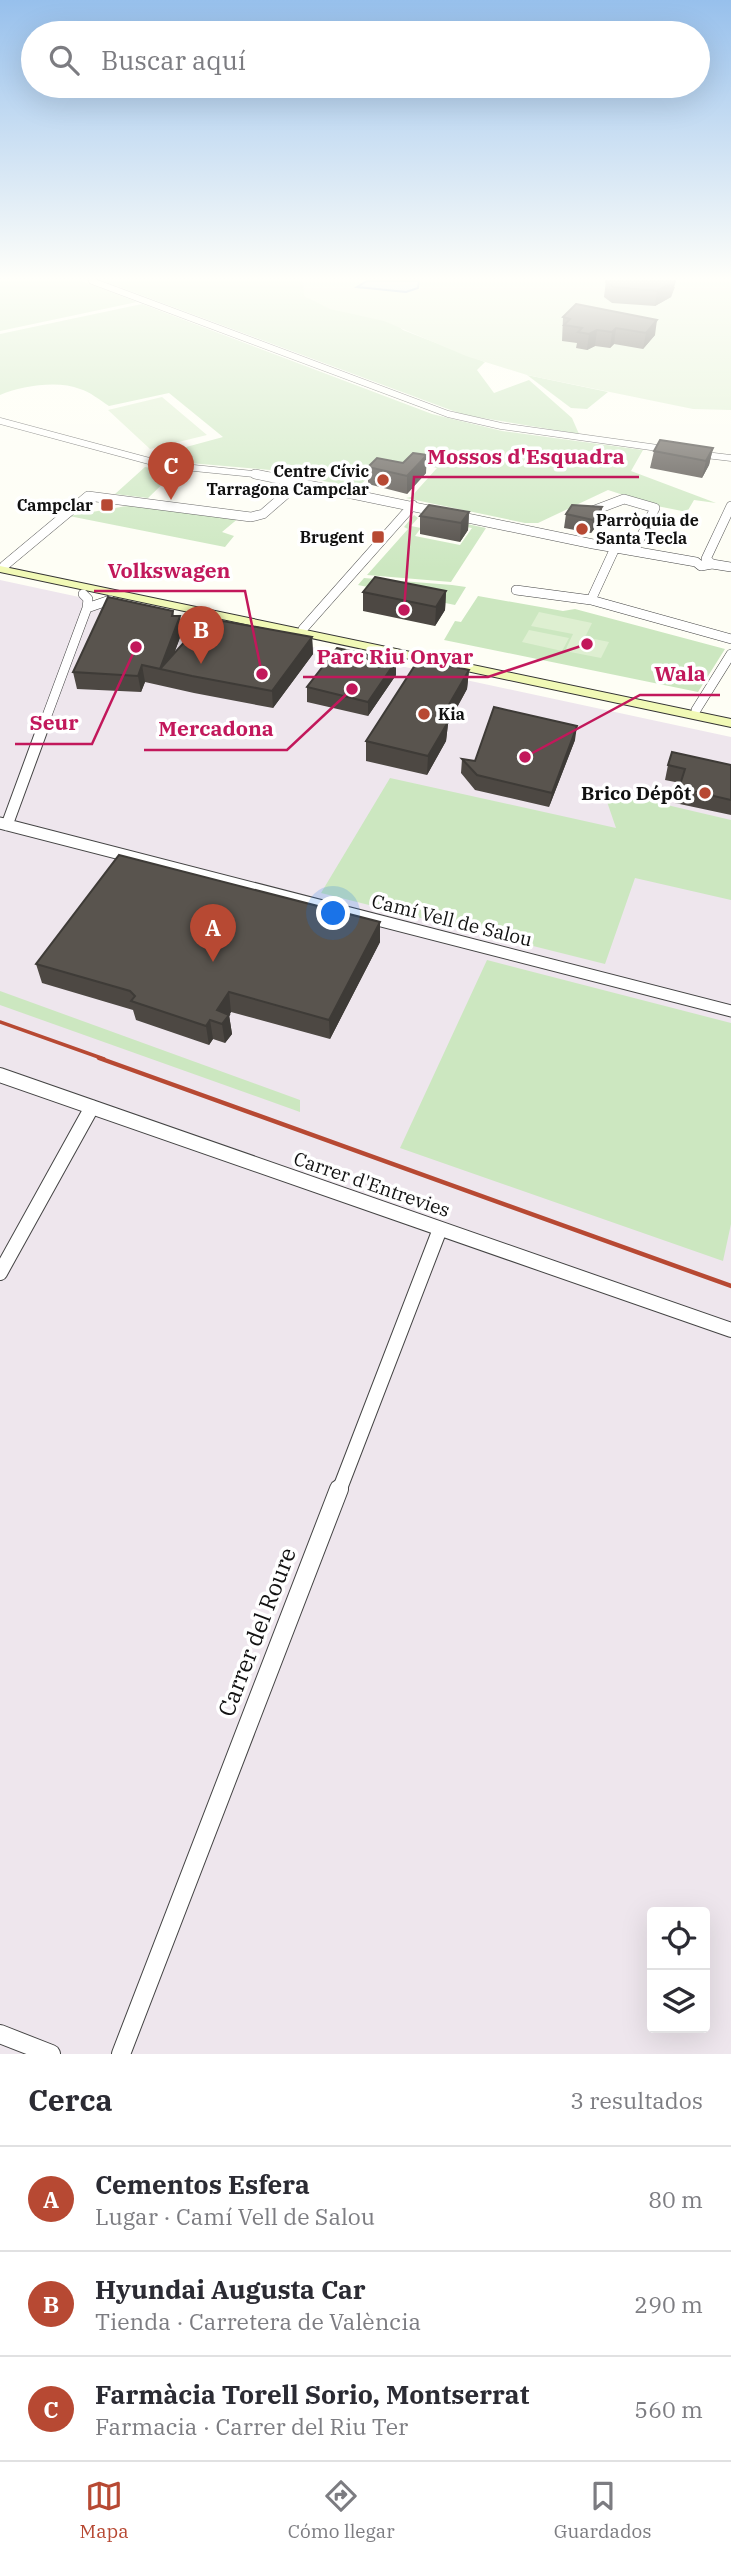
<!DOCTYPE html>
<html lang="es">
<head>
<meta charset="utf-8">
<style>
  :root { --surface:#fff; --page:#f7f7f7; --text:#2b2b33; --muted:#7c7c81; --line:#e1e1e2; --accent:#b74933 }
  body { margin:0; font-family:"IBM Plex Serif",serif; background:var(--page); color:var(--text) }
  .controls { position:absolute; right:21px; bottom:21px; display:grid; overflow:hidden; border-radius:7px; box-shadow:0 7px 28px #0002 }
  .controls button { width:63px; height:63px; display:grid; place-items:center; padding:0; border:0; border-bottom:2px solid var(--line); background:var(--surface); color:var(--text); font:35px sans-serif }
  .you { position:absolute; left:334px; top:914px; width:24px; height:24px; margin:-18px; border:5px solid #fff; border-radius:50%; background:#1a73e8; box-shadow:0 0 0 10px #1a73e833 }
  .badge { display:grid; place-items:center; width:46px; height:46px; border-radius:50%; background:var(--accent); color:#fff; font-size:23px; font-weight:700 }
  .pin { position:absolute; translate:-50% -58px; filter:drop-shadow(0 2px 4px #0008) }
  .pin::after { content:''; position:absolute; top:37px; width:24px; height:21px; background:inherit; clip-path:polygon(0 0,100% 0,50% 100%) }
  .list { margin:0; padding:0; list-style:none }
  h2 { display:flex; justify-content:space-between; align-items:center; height:91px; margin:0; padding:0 28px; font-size:30px }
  h2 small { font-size:23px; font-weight:400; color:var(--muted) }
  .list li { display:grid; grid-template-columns:46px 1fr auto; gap:21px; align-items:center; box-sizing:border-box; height:105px; padding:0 28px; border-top:2px solid var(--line) }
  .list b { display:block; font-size:26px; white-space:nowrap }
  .list p { margin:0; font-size:23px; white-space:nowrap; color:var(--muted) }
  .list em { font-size:23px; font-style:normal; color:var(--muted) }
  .icon { flex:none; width:38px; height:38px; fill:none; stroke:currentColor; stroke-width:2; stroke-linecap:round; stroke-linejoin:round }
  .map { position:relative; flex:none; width:731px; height:2054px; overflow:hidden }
  .search { position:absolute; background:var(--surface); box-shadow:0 7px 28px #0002; left:21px; right:21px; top:21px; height:77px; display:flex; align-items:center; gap:18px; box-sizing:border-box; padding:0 24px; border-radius:38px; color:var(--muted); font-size:26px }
  .sheet { height:406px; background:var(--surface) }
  nav { display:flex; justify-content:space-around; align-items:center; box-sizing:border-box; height:98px; border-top:2px solid var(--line); background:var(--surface); font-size:19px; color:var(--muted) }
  nav a { display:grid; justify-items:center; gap:4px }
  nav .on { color:var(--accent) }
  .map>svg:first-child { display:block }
  .industrial { fill:#eee6ed; fill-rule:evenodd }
  .green { fill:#cce7c0 }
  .pitch { fill:#deefd1 }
  .water { fill:#bdd3f2; stroke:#4a78c3; stroke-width:2 }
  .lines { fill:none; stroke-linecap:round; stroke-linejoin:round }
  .minor-far4-casing { stroke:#444; stroke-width:7 }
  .minor-far3-casing { stroke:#444; stroke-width:10 }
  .minor-far2-casing { stroke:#444; stroke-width:13 }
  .minor-far1-casing { stroke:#444; stroke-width:16 }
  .minor-casing { stroke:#444; stroke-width:20 }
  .secondary-casing { stroke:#333; stroke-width:2 }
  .minor-far4 { stroke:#fff; stroke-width:6 }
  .minor-far3 { stroke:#fff; stroke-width:9 }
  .minor-far2 { stroke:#fff; stroke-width:11 }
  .minor-far1 { stroke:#fff; stroke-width:14 }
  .minor { stroke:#fff; stroke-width:18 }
  .secondary { fill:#f1f9b6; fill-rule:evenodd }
  .rail-far1 { stroke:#b74933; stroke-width:3.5 }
  .rail { stroke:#b74933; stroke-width:4.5 }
  .wall { fill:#4d4843 }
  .shaded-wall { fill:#3e3b37 }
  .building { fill:#59544e; stroke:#3e3b37; stroke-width:2 }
  .poi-dot { fill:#b74933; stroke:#fff; stroke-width:2.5 }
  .labels { text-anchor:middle; stroke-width:7; stroke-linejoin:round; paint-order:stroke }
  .far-poi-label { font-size:16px; font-weight:bold; fill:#111; stroke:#fff; text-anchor:end }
  .poi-label { font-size:19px; font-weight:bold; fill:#111; stroke:#fff; text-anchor:end }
  .street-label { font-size:19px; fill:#111; stroke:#fff }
  .near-street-label { font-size:23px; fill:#111; stroke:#fff }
  .leader { fill:none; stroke:#c2185b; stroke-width:2.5 }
  .callout-dot { fill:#c2185b; stroke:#fff; stroke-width:2.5 }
  .callout-label { font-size:21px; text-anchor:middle; font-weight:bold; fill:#c2185b; stroke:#fff; stroke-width:7; stroke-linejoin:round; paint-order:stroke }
</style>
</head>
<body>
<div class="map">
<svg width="731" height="2054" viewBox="0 0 731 2054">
  <rect width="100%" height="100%" fill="#fefef5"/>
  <path class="industrial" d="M0,580L731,737V2054H0ZM652,1912H705V2028H652Z"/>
  <path class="green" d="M0,281H82L137,302L0,331Z
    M103,281H347L403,330L485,362L477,370L494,393L529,380L572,418L579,434L464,415Z
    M142,304L432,414L502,431L643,450L631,471L716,503L694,500L687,512L657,506L608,490L538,523H525L406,498L411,497L437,468L420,464L377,469L357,488L270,470L190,463L153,456L223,437L169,393L109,406C100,400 90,392 80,389C58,380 21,386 0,395V334Z
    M527,375L608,392L587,409L571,408Z
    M145,467L175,472L148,498L115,494Z
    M138,504L240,517L222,532L234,536L225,547L69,516Z
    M414,515L418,518L411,526L421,528L415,536L460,545L472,528L460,526L462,523L486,528L451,582L367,575L408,529L404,527Z
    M364,578L452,585L466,587L455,605L358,585Z
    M478,596L563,611L575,609L725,649L698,692L444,640L455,621L461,622Z
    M390,778L616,828L603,790L731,820V900L635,878L605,964L321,893Z
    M487,960L731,1023V1224L723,1261L400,1148Z
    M0,991L300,1100V1112L0,1005Z"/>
  <path class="pitch" d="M303,281H731V410L693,409L527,375L466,356L384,321L330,309L304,296Z
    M162,397L207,435L150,449L108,410Z
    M539,612L592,623L585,637L609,642L601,658L565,651L573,634L531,626Z
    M529,630L569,638L562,651L522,642Z"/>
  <path class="water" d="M367,281H419L418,288L406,292L357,287Z"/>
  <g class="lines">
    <defs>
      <path id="minor-far4" d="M92,281L448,414L501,426L672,450
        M0,421L164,465L273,476
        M697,454L731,458"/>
      <path id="minor-far3" d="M255,474L593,544L696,562L701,566L712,564L706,559
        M587,513L624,499L655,508L634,551
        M706,559L731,506
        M712,564L731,567
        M4,566L88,496L251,517L263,514L301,481
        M516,590L591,600L731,639
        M83,594L88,599L87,608L110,600
        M591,600L615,548
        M303,629L413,505
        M696,710L731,654
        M42,729L87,608"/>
      <path id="minor-far2" d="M0,823L731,1011
        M7,825L43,727"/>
      <path id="minor-far1" d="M0,1075L731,1330
        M0,1273L92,1107
        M339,1491L440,1229"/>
      <path id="minor" d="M0,2034L51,2054
        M121,2054L339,1489"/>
      <path id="secondary" d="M0,566L731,719V727L0,572Z"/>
    </defs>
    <use href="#minor-far4" class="minor-far4-casing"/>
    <use href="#minor-far3" class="minor-far3-casing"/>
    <use href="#minor-far2" class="minor-far2-casing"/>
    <use href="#minor-far1" class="minor-far1-casing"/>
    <use href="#minor" class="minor-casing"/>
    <use href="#secondary" class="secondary-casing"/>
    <use href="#minor-far4" class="minor-far4"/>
    <use href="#minor-far3" class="minor-far3"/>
    <use href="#minor-far2" class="minor-far2"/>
    <use href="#minor-far1" class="minor-far1"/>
    <use href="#minor" class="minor"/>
    <use href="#secondary" class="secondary"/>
    <path class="rail-far1" d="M0,1022L104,1059"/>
    <path class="rail" d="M99,1058L731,1286"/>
  </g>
  <path class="wall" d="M606,281L675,287L671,297L655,306L612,303L604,297Z
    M563,317L655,335L643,349L614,344L610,348L595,346L587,350L576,348L577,343L562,341Z
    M713,448L709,465L702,478L650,468L654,451Z
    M403,463L426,473L407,494L368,484V467Z
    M602,507L600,521L591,533L564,528L566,514Z
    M469,512L468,530L460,542L420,534V516Z
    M446,591L445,610L435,626L363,611V592Z
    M174,616H180L182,632L174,653L312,637L313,654L273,708L194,693L145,682L141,692L77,689L73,672Z
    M396,661V675L368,716L307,702V687Z
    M469,670L467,689L448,724L446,741L427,775L366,761V741Z
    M575,740L549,807L475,790L461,773L462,759L475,761Z
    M668,765H731V815L675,803L680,783L665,780Z
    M380,942L330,1039L231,1012L229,1015L232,1034L225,1043L213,1039L209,1045L136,1020L133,1010L42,983L36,964Z"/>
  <path class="shaded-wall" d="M673,281H676L671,297L655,306L657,291Z
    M657,320L655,335L643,349L646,333Z
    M616,328L614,344L610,348L612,332Z
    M597,330L595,346L587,350L589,334Z
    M713,448L709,465L702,478L706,461Z
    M427,455L426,473L407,494V476Z
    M602,507L600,521L591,533L593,520Z
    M469,512L468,530L460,542L461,523Z
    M446,591L445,610L435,626L436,607Z
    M173,611L175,627L180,616L182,632L168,671L160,669Z
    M312,637L313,654L273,708L272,691Z
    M396,661V675L368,716V702Z
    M142,665L145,682L141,692L138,676Z
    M469,670L467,689L448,724L446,741L427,775L428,756L440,720Z
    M577,726L575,740L549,807L552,793Z
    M380,922V942L330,1039L329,1020Z
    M229,992L231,1012L229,1016V1015L232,1034L225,1043L222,1024L217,1010Z
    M210,1020L213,1039L209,1045L206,1026Z"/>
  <path class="building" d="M606,281H673L657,291L614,287L606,282Z
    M576,304L657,320L646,333L616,328L612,332L597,330L589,334L578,332L582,328L564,325L570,319L563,317Z
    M660,440L713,448L706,461L654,451Z
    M413,453L427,455L407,476L368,467L377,458L403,463Z
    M429,505L469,512L461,523L420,516Z
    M572,505L602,507L593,520L566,514Z
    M375,577L446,591L436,607L363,592Z
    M108,597L173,611L172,616H180L160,669L206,618L312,637L272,691L192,676L142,665L138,676L73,672Z
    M337,648L396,661L368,702L307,687Z
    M419,659L469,670L440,720L448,722L428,756L366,741Z
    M494,707L577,726L552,793L477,775L462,759L475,761Z
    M672,752L731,765V800L679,788L685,769L668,765Z
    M119,855L380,922L329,1020L229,992L217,1010L229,1015L222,1024L210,1020L206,1026L131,1001L135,996L130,991L36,964Z"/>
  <linearGradient id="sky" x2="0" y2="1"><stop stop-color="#97c0ec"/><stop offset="0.49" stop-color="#fffffa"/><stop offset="1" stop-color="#fffffa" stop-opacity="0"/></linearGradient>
  <rect width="731" height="569" fill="url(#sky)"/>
  <g class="poi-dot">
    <circle cx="383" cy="480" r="7"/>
    <rect x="100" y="498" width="14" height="14" rx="3.5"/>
    <circle cx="582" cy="529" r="7"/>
    <rect x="371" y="530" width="14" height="14" rx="3.5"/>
    <circle cx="424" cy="714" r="7"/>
    <circle cx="705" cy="793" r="7"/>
  </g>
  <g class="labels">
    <g class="far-poi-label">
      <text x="369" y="477">Centre Cívic<tspan x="369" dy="18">Tarragona Campclar</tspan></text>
      <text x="93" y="511">Campclar</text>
      <text x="596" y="526" text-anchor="start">Parròquia de<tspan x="596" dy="18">Santa Tecla</tspan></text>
      <text x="364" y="543">Brugent</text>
      <text x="438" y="720" text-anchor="start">Kia</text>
    </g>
    <g class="poi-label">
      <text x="691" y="800">Brico Dépôt</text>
    </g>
    <g class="street-label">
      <text transform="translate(452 920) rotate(14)" y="7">Camí Vell de Salou</text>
      <text transform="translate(372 1184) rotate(19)" y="7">Carrer d'Entrevies</text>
    </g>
    <g class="near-street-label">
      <text transform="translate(257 1632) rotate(-69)" y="8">Carrer del Roure</text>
    </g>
  </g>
  <path class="leader" d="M404 610L414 477H639M262 674L245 591H94M587 644L488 677H303M525 757L640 695H720M136 647L92 744H15M352 689L287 750H144"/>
  <g class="callout-dot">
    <circle cx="404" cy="610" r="7"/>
    <circle cx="262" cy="674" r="7"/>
    <circle cx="587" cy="644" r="7"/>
    <circle cx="525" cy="757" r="7"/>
    <circle cx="136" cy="647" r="7"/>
    <circle cx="352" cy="689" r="7"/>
  </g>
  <g class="callout-label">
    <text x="526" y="464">Mossos d'Esquadra</text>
    <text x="169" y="578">Volkswagen</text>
    <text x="395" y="664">Parc Riu Onyar</text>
    <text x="680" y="681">Wala</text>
    <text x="54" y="730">Seur</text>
    <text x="216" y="736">Mercadona</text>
  </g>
</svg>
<div class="controls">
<button><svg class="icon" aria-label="locate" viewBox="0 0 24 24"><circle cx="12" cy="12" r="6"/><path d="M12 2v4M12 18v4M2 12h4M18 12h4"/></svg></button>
<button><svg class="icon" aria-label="layers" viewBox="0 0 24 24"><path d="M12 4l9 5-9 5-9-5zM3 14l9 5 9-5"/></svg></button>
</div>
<div class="you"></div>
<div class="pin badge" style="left:213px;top:962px">A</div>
<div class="pin badge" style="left:201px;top:664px">B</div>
<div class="pin badge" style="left:171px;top:500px">C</div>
<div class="search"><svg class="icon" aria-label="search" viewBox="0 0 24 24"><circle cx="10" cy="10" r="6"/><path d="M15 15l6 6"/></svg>Buscar aquí</div>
</div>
<section class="sheet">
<h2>Cerca<small>3 resultados</small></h2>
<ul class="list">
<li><span class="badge">A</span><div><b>Cementos Esfera</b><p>Lugar · Camí Vell de Salou</p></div><em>80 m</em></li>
<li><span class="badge">B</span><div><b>Hyundai Augusta Car</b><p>Tienda · Carretera de València</p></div><em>290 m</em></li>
<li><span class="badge">C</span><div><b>Farmàcia Torell Sorio, Montserrat</b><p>Farmacia · Carrer del Riu Ter</p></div><em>560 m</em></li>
</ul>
</section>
<nav>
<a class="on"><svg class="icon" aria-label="map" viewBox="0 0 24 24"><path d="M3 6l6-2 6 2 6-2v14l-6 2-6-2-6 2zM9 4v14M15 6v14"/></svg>Mapa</a>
<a><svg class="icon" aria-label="directions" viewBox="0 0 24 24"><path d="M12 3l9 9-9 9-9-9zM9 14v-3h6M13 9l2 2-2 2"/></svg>Cómo llegar</a>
<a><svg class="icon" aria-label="saved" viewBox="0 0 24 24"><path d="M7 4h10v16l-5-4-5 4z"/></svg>Guardados</a>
</nav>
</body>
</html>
